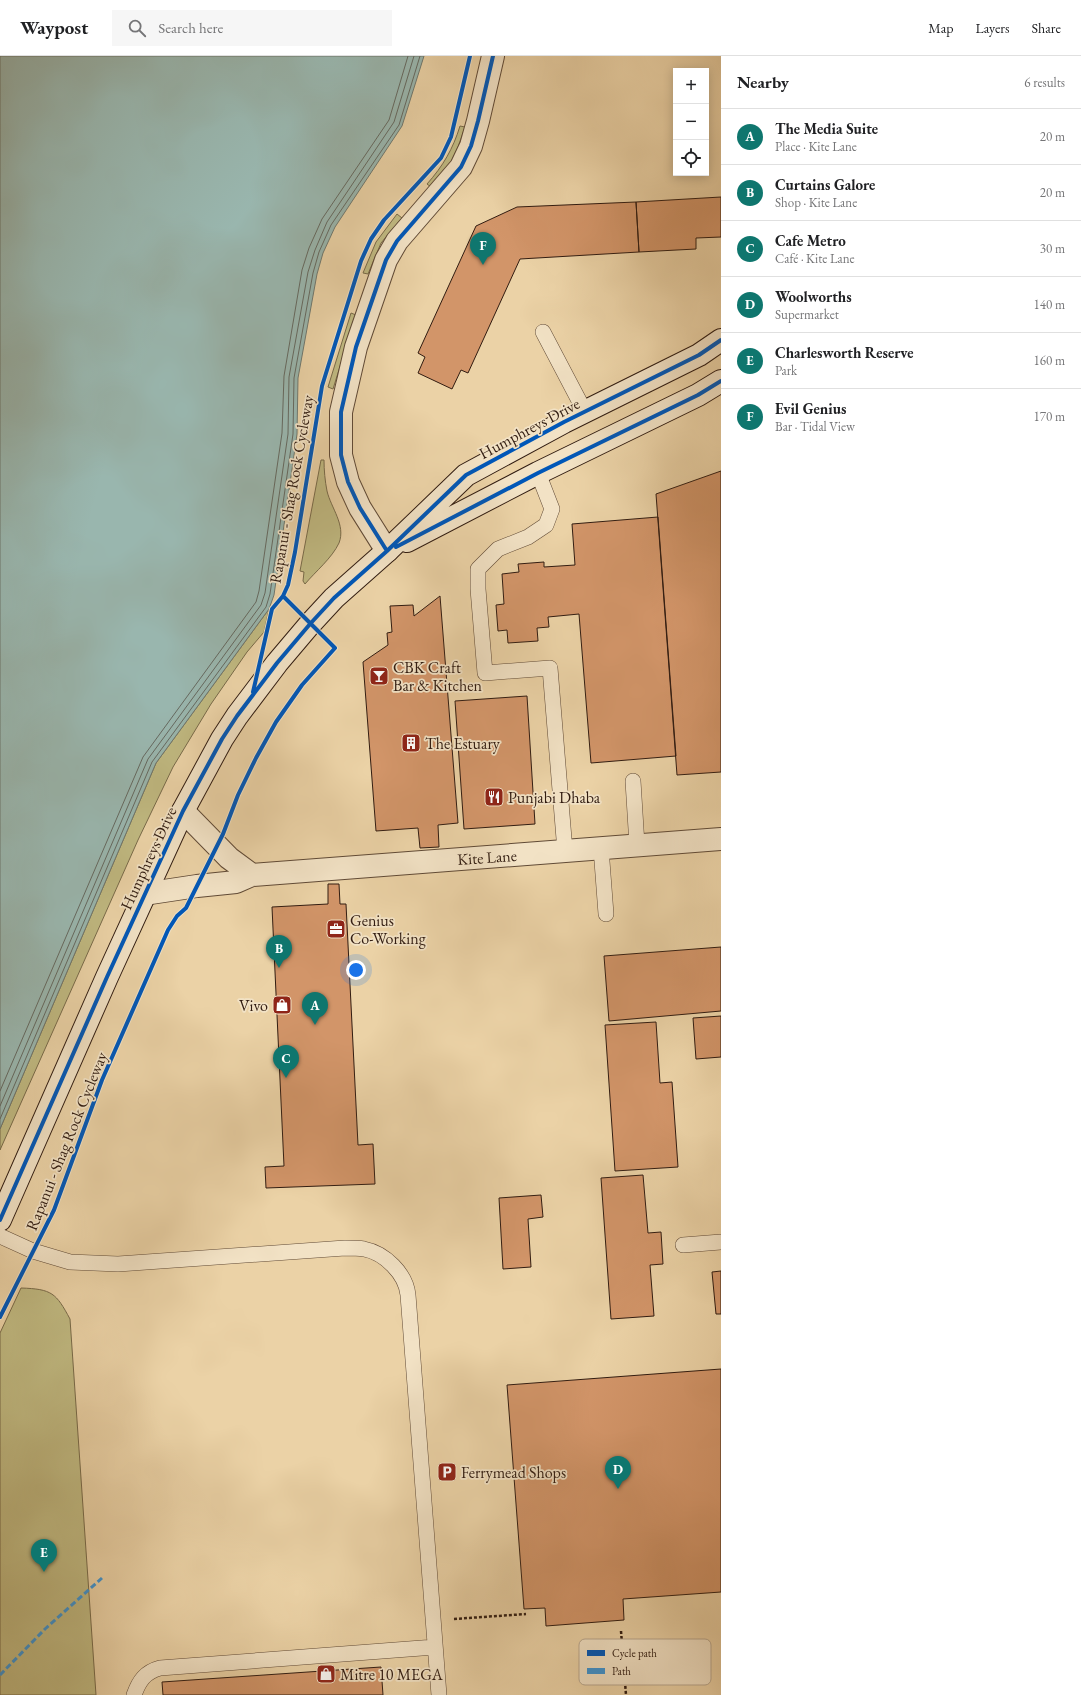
<!DOCTYPE html>
<html lang="en">
<head>
<meta charset="utf-8">
<style>
  :root { --surface:#fff; --page:#f6f6f6; --text:#202124; --muted:#757577; --line:#e0e0e0; --accent:#0f766e }
  body { margin:0; font-family:"EB Garamond",serif; background:var(--page); color:var(--text) }
  .controls { position:absolute; right:12px; top:12px; display:grid; overflow:hidden; border-radius:0px; box-shadow:0 2px 10px #0003 }
  .controls button { width:36px; height:36px; display:grid; place-items:center; padding:0; border:0; border-bottom:1px solid var(--line); background:var(--surface); color:var(--text); font:20px sans-serif }
  .you { position:absolute; left:356px; top:914px; width:14px; height:14px; margin:-10px; border:3px solid #fff; border-radius:50%; background:#1a73e8; box-shadow:0 0 0 6px #1a73e833 }
  .badge { display:grid; place-items:center; width:26px; height:26px; border-radius:50%; background:var(--accent); color:#fff; font-size:13px; font-weight:700 }
  .pin { position:absolute; translate:-50% -33px; filter:drop-shadow(0 1px 2px #0008) }
  .pin::after { content:''; position:absolute; top:21px; width:14px; height:12px; background:inherit; clip-path:polygon(0 0,100% 0,50% 100%) }
  .list { margin:0; padding:0; list-style:none }
  h2 { display:flex; justify-content:space-between; align-items:center; height:52px; margin:0; padding:0 16px; font-size:17px }
  h2 small { font-size:13px; font-weight:400; color:var(--muted) }
  .list li { display:grid; grid-template-columns:26px 1fr auto; gap:12px; align-items:center; box-sizing:border-box; height:56px; padding:0 16px; border-top:1px solid var(--line) }
  .list b { display:block; font-size:15px; white-space:nowrap }
  .list p { margin:0; font-size:13px; white-space:nowrap; color:var(--muted) }
  .list em { font-size:13px; font-style:normal; color:var(--muted) }
  .icon { flex:none; width:22px; height:22px; fill:none; stroke:currentColor; stroke-width:2; stroke-linecap:round; stroke-linejoin:round }
  .map { position:relative; flex:none; width:721px; height:1639px; overflow:hidden }
  header { display:flex; align-items:center; gap:24px; box-sizing:border-box; height:56px; padding:0 20px; background:var(--surface); border-bottom:1px solid var(--line) }
  header strong { font-size:19px }
  nav { display:flex; gap:22px; margin-inline-start:auto; font-size:14px }
  .search { width:280px; height:36px; background:var(--page); display:flex; align-items:center; gap:10px; box-sizing:border-box; padding:0 14px; border-radius:0px; color:var(--muted); font-size:15px }
  main { display:flex }
  aside { flex:1; background:var(--surface) }
  .map>svg:first-child { display:block }
  .green { fill:#c0b981; stroke:#786a49 }
  .water { fill:#99b6ae; stroke:#6f786f }
  .lines { fill:none; stroke-linecap:round; stroke-linejoin:round }
  .shore { stroke:#656960; stroke-width:1 }
  .building { fill:#d29569; stroke:#311c11 }
  .service-casing { stroke:#604a36; stroke-width:16 }
  .minor-casing { stroke:#604a36; stroke-width:24 }
  .secondary-casing { stroke:#311c11; stroke-width:24 }
  .path { stroke:#311c11; stroke-width:2.5; stroke-dasharray:3 2; stroke-linecap:butt }
  .service { stroke:#f2e2c5; stroke-width:15 }
  .minor { stroke:#f2e2c5; stroke-width:22 }
  .secondary { stroke:#f2e2c5; stroke-width:22 }
  .quiet { stroke:#3d94d3; stroke-width:3; stroke-dasharray:6 3; stroke-linecap:butt }
  .cycleway-casing { stroke:#f2e2c5; stroke-width:6 }
  .cycleway { stroke:#0057b8; stroke-width:4 }
  .labels { text-anchor:middle; stroke-width:3.5; stroke-linejoin:round; paint-order:stroke }
  .street-label { font-size:16px; fill:#311c11; stroke:#f2e2c5 }
  .poi-label { font-size:16px; fill:#311c11; stroke:#f2e2c5; text-anchor:start }
  .key { fill:#f2e2c5; stroke:#b8a78f; stroke-width:1 }
  .key-label { font-size:11px; fill:#311c11 }
</style>
</head>
<body>
<header>
<strong>Waypost</strong>
<div class="search"><svg class="icon" aria-label="search" viewBox="0 0 24 24"><circle cx="10" cy="10" r="6"/><path d="M15 15l6 6"/></svg>Search here</div>
<nav><a>Map</a><a>Layers</a><a>Share</a></nav>
</header>
<main>
<div class="map">
<svg width="721" height="1639" viewBox="0 0 721 1639">
  <rect width="100%" height="100%" fill="#ebd2a6"/>
  <filter id="stains"><feTurbulence type="fractalNoise" baseFrequency=".005" numOctaves="4"/><feColorMatrix values="0 0 0 0 .2 0 0 0 0 .09 0 0 0 0 .02 0 0 0 .5 -.17"/></filter>
  <radialGradient id="worn" r=".72"><stop offset=".6" stop-color="#630" stop-opacity="0"/><stop offset="1" stop-color="#630" stop-opacity=".3"/></radialGradient>
  <path class="green" d="M460,70L465,71L458,91L450,108L431,131L427,128C443,110 453,93 460,70Z
    M397,158L402,162L381,187L368,218L363,217L376,186Z
    M351,257L356,259L333,333L328,331Z
    M321,404H324C324,414 325,425 327,435C331,452 346,469 339,487C332,502 316,515 305,528L303,525L304,516L300,515Z
    M269,553L264,576L247,596L211,648L173,711L138,784L0,1094V1073L156,707Z
    M21,1232C52,1233 56,1237 70,1263L96,1639H0V1277Z"/>
  <path class="water" d="M0,0H424L402,70L335,171L323,197L317,218L298,322L297,378L274,539L269,553L156,707L0,1073Z"/>
  <g class="lines">
    <path class="shore" d="M0,1035L143,701L256,546L259,535L282,377L284,320L302,214L309,192L322,163L389,64L408,0
      M0,1050L148,703L261,549L265,537L288,378L289,321L308,216L315,194L327,166L394,66L414,0
      M0,1063L152,706L266,551L270,538L293,378L294,322L313,217L319,196L331,169L399,69L420,0"/>
  </g>
  <path class="building" d="M721,141V181L696,182V193L639,196L636,146Z
    M636,146L639,196L520,203L468,317L461,314L452,333L418,317L425,301L418,297L476,170L517,151Z
    M721,415V716L677,719L656,438Z
    M658,461L676,700L591,707L579,558L548,561L549,571L537,572L538,585L508,587L507,574L498,575L496,549L504,548L502,518L519,516L518,508L544,506V511L575,509L572,468Z
    M440,540L458,767L438,769L439,791L420,792L418,772L376,775L363,606L388,589L387,577L392,576L390,550L413,549L414,560Z
    M527,640L535,768L464,773L455,645Z
    M328,828H339L340,848H346L358,1089L373,1088L375,1128L266,1132L265,1111L284,1110L272,851L328,848Z
    M721,891V955L609,965L604,900Z
    M721,960V1001L696,1003L693,962Z
    M656,966L660,1027L672,1026L678,1111L615,1115L605,969Z
    M643,1119L648,1177L661,1176L663,1208L650,1209L654,1260L611,1263L601,1122Z
    M541,1139L543,1161L528,1163L531,1211L503,1213L499,1142Z
    M721,1215V1258H716L712,1216Z
    M721,1313V1536L623,1543L624,1564L546,1570L545,1552L524,1553L507,1329Z
    M381,1611L383,1639H163L162,1626Z"/>
  <g class="lines">
    <defs>
      <path id="service" d="M543,276L585,356
        M538,417L552,453L546,469L528,481L498,493L478,513V533L485,617L550,612L565,795
        M633,725L637,789
        M601,792L606,858
        M0,1180L33,1195L70,1206L118,1208L345,1192C351,1192 358,1192 364,1193C385,1197 406,1218 408,1239L439,1639
        M683,1189L721,1186
        M134,1639C139,1625 145,1616 160,1612L435,1591"/>
      <path id="minor" d="M387,495L360,452L348,426L341,399V356L356,291L386,204L397,185L461,111L471,90L478,65L493,0
        M183,755L229,802L252,819
        M144,838L197,830L236,826L252,819L721,783"/>
      <path id="secondary" d="M407,485L538,417L698,339L721,325
        M0,1164L107,921L183,755L222,683L237,660L277,607L310,568L334,542L387,495L466,419L564,366L699,299L721,284"/>
    </defs>
    <use href="#service" class="service-casing"/>
    <use href="#minor" class="minor-casing"/>
    <use href="#secondary" class="secondary-casing"/>
    <path class="path" d="M454,1563L526,1558
      M621,1575L626,1639"/>
    <use href="#service" class="service"/>
    <use href="#minor" class="minor"/>
    <use href="#secondary" class="secondary"/>
    <path class="quiet" d="M0,1619L45,1573L102,1522"/>
    <defs>
      <path id="cycleway" d="M396,491L538,417L698,339L721,325
        M387,495L360,452L348,426L341,399V356L356,291L386,204L397,185L461,111L471,90L478,65L493,0
        M253,636L272,553L283,540
        M0,1164L107,921L183,755L222,683L237,660L277,607L310,568L334,542L387,495L466,419L564,366L699,299L721,284
        M0,1261L54,1154L102,1024L168,874L177,860L186,852L223,778L238,739L256,702L276,666L302,629L335,592L283,540L288,529L295,496L322,330L361,205L371,183L384,164L441,102L451,81L470,0"/>
    </defs>
    <use href="#cycleway" class="cycleway-casing"/>
    <use href="#cycleway" class="cycleway"/>
  </g>
  <defs>
    <symbol id="bar-square" viewBox="-11 -11 22 22"><rect x="-9" y="-9" width="18" height="18" rx="4" fill="#8f2418" stroke="#f2e2c5"/><path d="M-6-5H6L.8 .8V4.5H3.5V6h-7V4.5H-.8V.8Z" fill="#fff"/></symbol>
    <symbol id="building-square" viewBox="-11 -11 22 22"><rect x="-9" y="-9" width="18" height="18" rx="4" fill="#8f2418" stroke="#f2e2c5"/><path d="M-4-6H4V6H1V3H-1V6H-4ZM-2.5-4.3h1.7v1.8h-1.7ZM.8-4.3h1.7v1.8H.8ZM-2.5-1h1.7V.8h-1.7ZM.8-1h1.7V.8H.8Z" fill="#fff"/></symbol>
    <symbol id="restaurant-square" viewBox="-11 -11 22 22"><rect x="-9" y="-9" width="18" height="18" rx="4" fill="#8f2418" stroke="#f2e2c5"/><path d="M-5-6h1v4h1v-4h1v4h1v-4h1v5L-1.5 .5V6h-2V.5L-5-1ZM5-6V6H3V1.5H1.5Q1.5-4 5-6Z" fill="#fff"/></symbol>
    <symbol id="office-square" viewBox="-11 -11 22 22"><rect x="-9" y="-9" width="18" height="18" rx="4" fill="#8f2418" stroke="#f2e2c5"/><path d="M-6-3h4V-5.5h4V-3h4V5H-6ZM-1-4.5V-3h2v-1.5ZM-6 0V1H6V0Z" fill="#fff"/></symbol>
    <symbol id="shop-square" viewBox="-11 -11 22 22"><rect x="-9" y="-9" width="18" height="18" rx="4" fill="#8f2418" stroke="#f2e2c5"/><path d="M-5-2.5h2.3a2.7 3.5 0 0 1 5.4 0H5L5.5 6h-11ZM-1.5-2.5h3a1.5 2.3 0 0 0-3 0Z" fill="#fff"/></symbol>
    <symbol id="parking-square" viewBox="-11 -11 22 22"><rect x="-9" y="-9" width="18" height="18" rx="4" fill="#8f2418" stroke="#f2e2c5"/><path d="M-3.5-5.5H1a3.5 3.5 0 0 1 0 7H-1V5.5H-3.5ZM-1-3.4V-.6H.8a1.4 1.4 0 0 0 0-2.8Z" fill="#fff"/></symbol>
  </defs>
  <g fill-rule="evenodd">
    <use href="#bar-square" x="368" y="609" width="22" height="22"/>
    <use href="#building-square" x="400" y="676" width="22" height="22"/>
    <use href="#restaurant-square" x="483" y="730" width="22" height="22"/>
    <use href="#office-square" x="325" y="862" width="22" height="22"/>
    <use href="#shop-square" x="271" y="938" width="22" height="22"/>
    <use href="#parking-square" x="436" y="1405" width="22" height="22"/>
    <use href="#shop-square" x="315" y="1607" width="22" height="22"/>
  </g>
  <g class="labels">
    <g class="street-label">
      <text transform="translate(529 372) rotate(-28)" y="6">Humphreys Drive</text>
      <text transform="translate(291 433) rotate(-80)" y="6">Rapanui - Shag Rock Cycleway</text>
      <text transform="translate(487 801) rotate(-4)" y="6">Kite Lane</text>
      <text transform="translate(148 802) rotate(-65)" y="6">Humphreys Drive</text>
      <text transform="translate(66 1085) rotate(-68)" y="6">Rapanui - Shag Rock Cycleway</text>
    </g>
    <g class="poi-label">
      <text x="393" y="617">CBK Craft<tspan x="393" dy="18">Bar &amp; Kitchen</tspan></text>
      <text x="425" y="693">The Estuary</text>
      <text x="508" y="747">Punjabi Dhaba</text>
      <text x="350" y="870">Genius<tspan x="350" dy="18">Co-Working</tspan></text>
      <text x="268" y="955" text-anchor="end">Vivo</text>
      <text x="461" y="1422">Ferrymead Shops</text>
      <text x="340" y="1624">Mitre 10 MEGA</text>
    </g>
  </g>
  <rect x="579" y="1583" width="132" height="46" rx="6" class="key"/>
  <rect x="587" y="1594" width="18" height="6" fill="#0057b8"/>
  <rect x="587" y="1612" width="18" height="6" fill="#3d94d3"/>
  <g class="key-label">
    <text x="612" y="1601">Cycle path</text>
    <text x="612" y="1619">Path</text>
  </g>
  <rect width="100%" height="100%" filter="url(#stains)"/>
  <rect width="100%" height="100%" fill="url(#worn)"/>
</svg>
<div class="controls">
<button>+</button>
<button>−</button>
<button><svg class="icon" aria-label="locate" viewBox="0 0 24 24"><circle cx="12" cy="12" r="6"/><path d="M12 2v4M12 18v4M2 12h4M18 12h4"/></svg></button>
</div>
<div class="you"></div>
<div class="pin badge" style="left:315px;top:969px">A</div>
<div class="pin badge" style="left:279px;top:912px">B</div>
<div class="pin badge" style="left:286px;top:1022px">C</div>
<div class="pin badge" style="left:618px;top:1433px">D</div>
<div class="pin badge" style="left:44px;top:1516px">E</div>
<div class="pin badge" style="left:483px;top:209px">F</div>
</div>
<aside>
<h2>Nearby<small>6 results</small></h2>
<ul class="list">
<li><span class="badge">A</span><div><b>The Media Suite</b><p>Place · Kite Lane</p></div><em>20 m</em></li>
<li><span class="badge">B</span><div><b>Curtains Galore</b><p>Shop · Kite Lane</p></div><em>20 m</em></li>
<li><span class="badge">C</span><div><b>Cafe Metro</b><p>Café · Kite Lane</p></div><em>30 m</em></li>
<li><span class="badge">D</span><div><b>Woolworths</b><p>Supermarket</p></div><em>140 m</em></li>
<li><span class="badge">E</span><div><b>Charlesworth Reserve</b><p>Park</p></div><em>160 m</em></li>
<li><span class="badge">F</span><div><b>Evil Genius</b><p>Bar · Tidal View</p></div><em>170 m</em></li>
</ul>
</aside>
</main>
</body>
</html>
